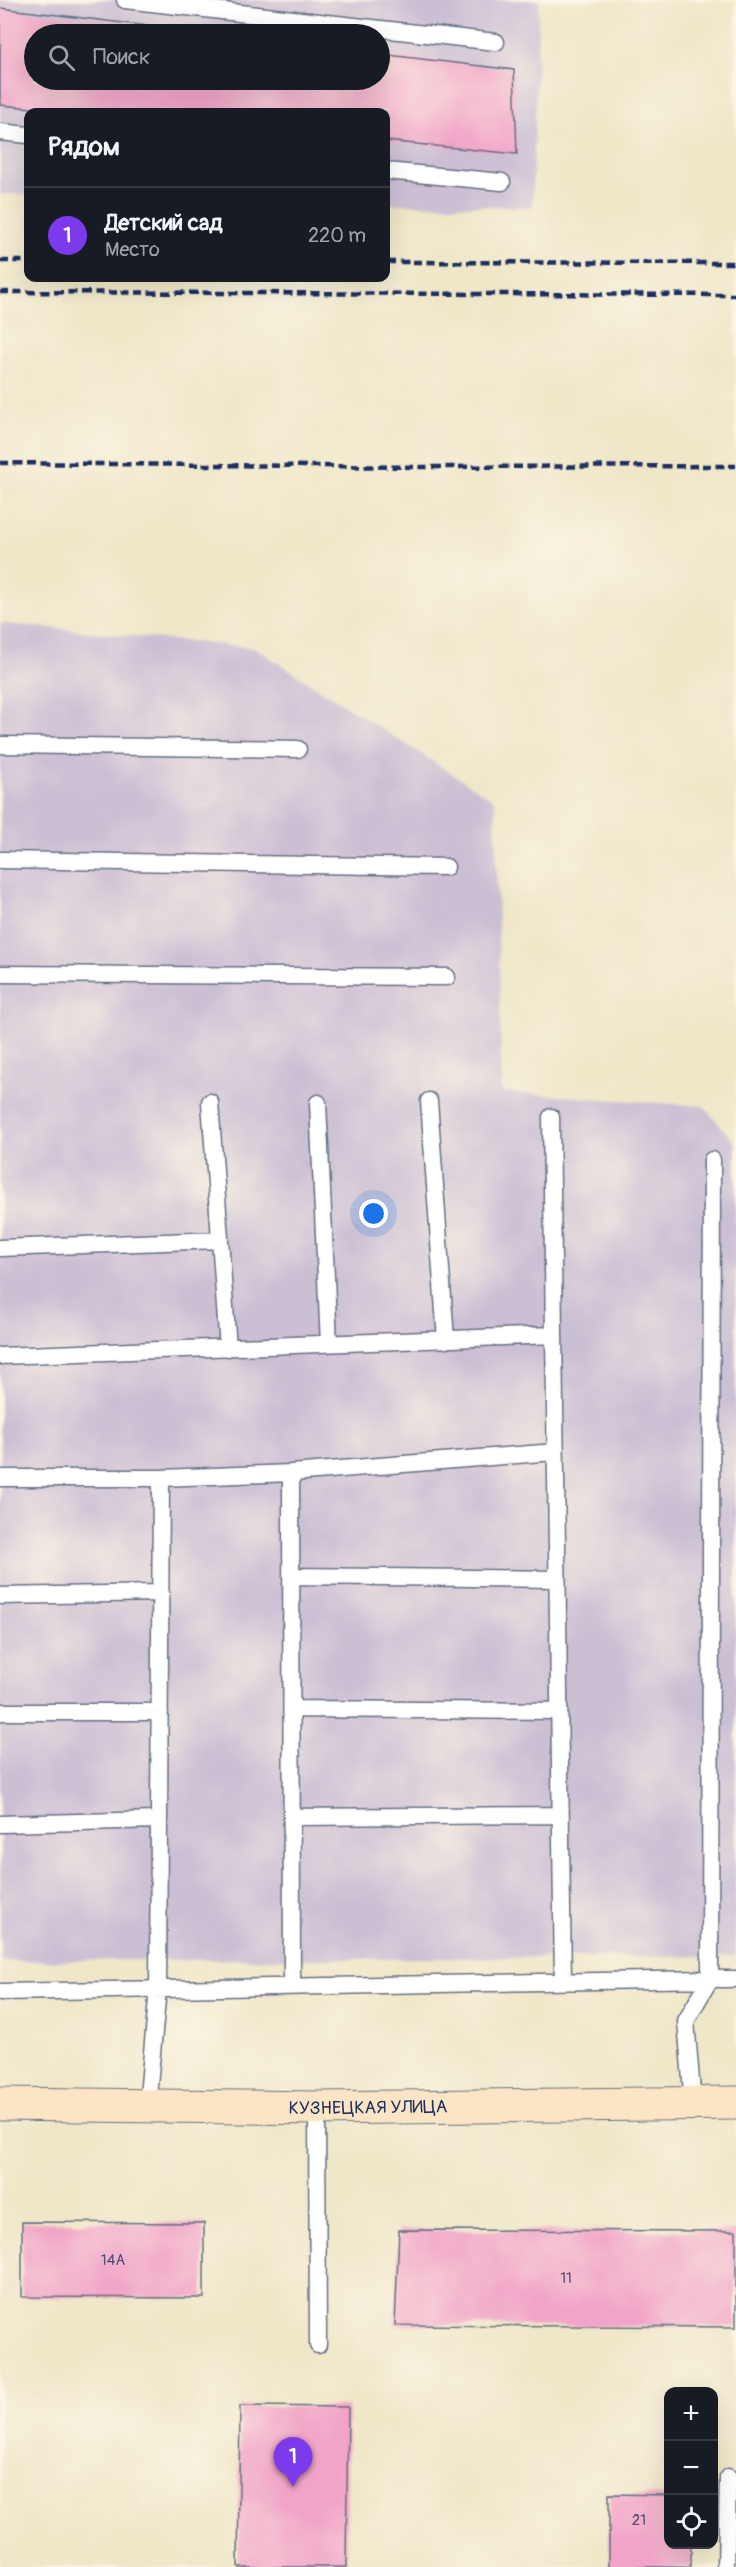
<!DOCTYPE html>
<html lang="ru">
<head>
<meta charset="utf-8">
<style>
  :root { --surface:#171b24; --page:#20242c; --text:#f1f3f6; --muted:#9ea1a6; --line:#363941; --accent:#7c3aed }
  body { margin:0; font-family:Pangolin,sans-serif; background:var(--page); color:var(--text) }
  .controls { position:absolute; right:18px; bottom:18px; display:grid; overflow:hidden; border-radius:12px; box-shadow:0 6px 24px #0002 }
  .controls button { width:54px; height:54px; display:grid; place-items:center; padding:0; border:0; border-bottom:2px solid var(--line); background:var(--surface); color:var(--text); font:30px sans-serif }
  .you { position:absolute; left:374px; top:1214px; width:21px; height:21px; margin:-15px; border:4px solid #fff; border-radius:50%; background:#1a73e8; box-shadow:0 0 0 9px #1a73e833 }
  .badge { display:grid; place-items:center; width:39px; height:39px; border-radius:50%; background:var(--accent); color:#fff; font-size:20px; font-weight:700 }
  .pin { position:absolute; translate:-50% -50px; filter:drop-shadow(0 2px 3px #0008) }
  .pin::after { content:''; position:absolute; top:32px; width:21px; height:18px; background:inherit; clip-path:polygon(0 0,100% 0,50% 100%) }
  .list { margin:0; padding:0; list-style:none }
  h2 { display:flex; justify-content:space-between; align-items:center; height:78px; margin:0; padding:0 24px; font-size:26px }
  h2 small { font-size:20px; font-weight:400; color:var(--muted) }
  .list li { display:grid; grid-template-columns:39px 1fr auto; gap:18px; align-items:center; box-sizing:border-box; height:96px; padding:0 24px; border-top:2px solid var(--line) }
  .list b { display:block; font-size:22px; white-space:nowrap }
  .list p { margin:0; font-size:20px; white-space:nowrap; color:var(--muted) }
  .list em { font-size:20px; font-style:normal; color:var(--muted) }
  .icon { flex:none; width:33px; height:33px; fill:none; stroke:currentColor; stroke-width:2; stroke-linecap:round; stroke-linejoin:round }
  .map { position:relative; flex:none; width:736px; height:2567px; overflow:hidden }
  .search { position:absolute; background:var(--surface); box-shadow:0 6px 24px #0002; left:24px; top:24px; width:366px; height:66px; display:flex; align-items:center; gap:15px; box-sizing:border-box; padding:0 21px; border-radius:33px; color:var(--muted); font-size:22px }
  .panel { position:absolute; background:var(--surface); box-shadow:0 6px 24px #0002; left:24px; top:108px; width:366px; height:174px; border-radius:12px }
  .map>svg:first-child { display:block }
  .industrial { fill:#cbbfd4; fill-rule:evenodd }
  .building { fill:#f1a4c7 }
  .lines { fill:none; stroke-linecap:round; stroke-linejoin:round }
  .service-casing { stroke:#656f83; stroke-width:19 }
  .secondary-casing { stroke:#656f83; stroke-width:35 }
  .service { stroke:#fff; stroke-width:16 }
  .secondary { stroke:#fce5c4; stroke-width:33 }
  .rail { stroke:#1b2f5e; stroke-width:4.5; stroke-dasharray:9 4.5; stroke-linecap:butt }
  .labels { text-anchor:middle; stroke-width:4.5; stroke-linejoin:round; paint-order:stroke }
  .number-label { font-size:15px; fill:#504c78 }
  .street-label { font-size:18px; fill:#1b2f5e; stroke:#fcf5e5 }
</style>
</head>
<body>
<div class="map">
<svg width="736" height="2567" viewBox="0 0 736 2567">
  <rect width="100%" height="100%" fill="#fcf5e5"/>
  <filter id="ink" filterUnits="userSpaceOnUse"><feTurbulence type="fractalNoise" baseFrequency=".0167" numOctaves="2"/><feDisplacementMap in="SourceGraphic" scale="12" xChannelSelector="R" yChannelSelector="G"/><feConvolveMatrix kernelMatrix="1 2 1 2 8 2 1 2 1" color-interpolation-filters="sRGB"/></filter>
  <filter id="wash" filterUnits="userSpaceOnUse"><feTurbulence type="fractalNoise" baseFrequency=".008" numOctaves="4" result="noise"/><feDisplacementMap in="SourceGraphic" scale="24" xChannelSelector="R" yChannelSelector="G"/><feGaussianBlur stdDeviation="1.35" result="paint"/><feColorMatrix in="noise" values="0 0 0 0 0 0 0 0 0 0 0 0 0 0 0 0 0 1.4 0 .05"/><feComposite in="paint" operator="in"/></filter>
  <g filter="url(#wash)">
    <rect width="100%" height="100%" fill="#efe7c8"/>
    <path class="industrial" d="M0,0H539L532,207L386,204V112H28V195L0,194ZM34,34H380V80H34Z
      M0,623L255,648L495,801L502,1092L704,1106L736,1144V1956L0,1961Z"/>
    <g id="blocks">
      <path class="building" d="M0,8L206,33L34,34V80H380V54L514,70L517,154L386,141V112H76L0,105Z
        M22,2222L204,2223V2298L22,2297Z
        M399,2230L736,2231V2327L395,2325Z
        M240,2406L348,2407L346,2567H238Z
        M609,2494L668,2495V2544H691V2567H609Z"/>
    </g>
  </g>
  <g filter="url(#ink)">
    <use href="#blocks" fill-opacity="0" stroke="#656f83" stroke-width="1.5"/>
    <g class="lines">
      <defs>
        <path id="service" d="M125,0L496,42
          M0,132L28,135
          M386,171L502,182
          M0,745L298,749
          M0,860L446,867
          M0,974L447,977
          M429,1101L446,1340
          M210,1102L228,1348
          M318,1103L329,1344
          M551,1117L563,1981
          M0,1248L220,1240
          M0,1356L554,1335
          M291,1473L292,1986
          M0,1478H161L291,1473L555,1452
          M291,1576L557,1579
          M0,1596L161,1593
          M292,1709L559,1711
          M0,1712H160
          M292,1817L560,1815
          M0,1824L159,1820
          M0,1992L710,1979L712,1160
          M693,2104L686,2021L710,1979H736
          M147,2106L158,1989L161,1478
          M317,2108L318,2345
          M726,2567L728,2477"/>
        <g id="secondary">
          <path id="s1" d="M0,2104L317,2108L736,2103"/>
        </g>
      </defs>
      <use href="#service" class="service-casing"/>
      <use href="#secondary" class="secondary-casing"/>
      <use href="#service" class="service"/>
      <use href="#secondary" class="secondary"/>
      <path class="rail" d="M0,261H28
        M386,262L736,263
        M0,292L736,295
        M0,463L423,467L736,466"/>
    </g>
  </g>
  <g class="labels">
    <g class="number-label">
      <text x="113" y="2265">14А</text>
      <text x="566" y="2283">11</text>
      <text x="639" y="2525">21</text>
    </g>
    <g class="street-label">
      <text dy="6" stroke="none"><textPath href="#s1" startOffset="368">КУЗНЕЦКАЯ УЛИЦА</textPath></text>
    </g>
  </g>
</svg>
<div class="controls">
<button>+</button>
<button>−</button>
<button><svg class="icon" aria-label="locate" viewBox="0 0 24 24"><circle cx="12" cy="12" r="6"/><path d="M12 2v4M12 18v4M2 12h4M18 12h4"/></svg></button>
</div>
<div class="you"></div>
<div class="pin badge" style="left:293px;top:2487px">1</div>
<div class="search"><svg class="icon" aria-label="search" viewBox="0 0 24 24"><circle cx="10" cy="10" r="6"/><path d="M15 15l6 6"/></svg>Поиск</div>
<section class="panel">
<h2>Рядом<small></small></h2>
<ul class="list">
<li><span class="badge">1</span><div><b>Детский сад</b><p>Место</p></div><em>220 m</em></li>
</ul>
</section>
</div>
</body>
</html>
